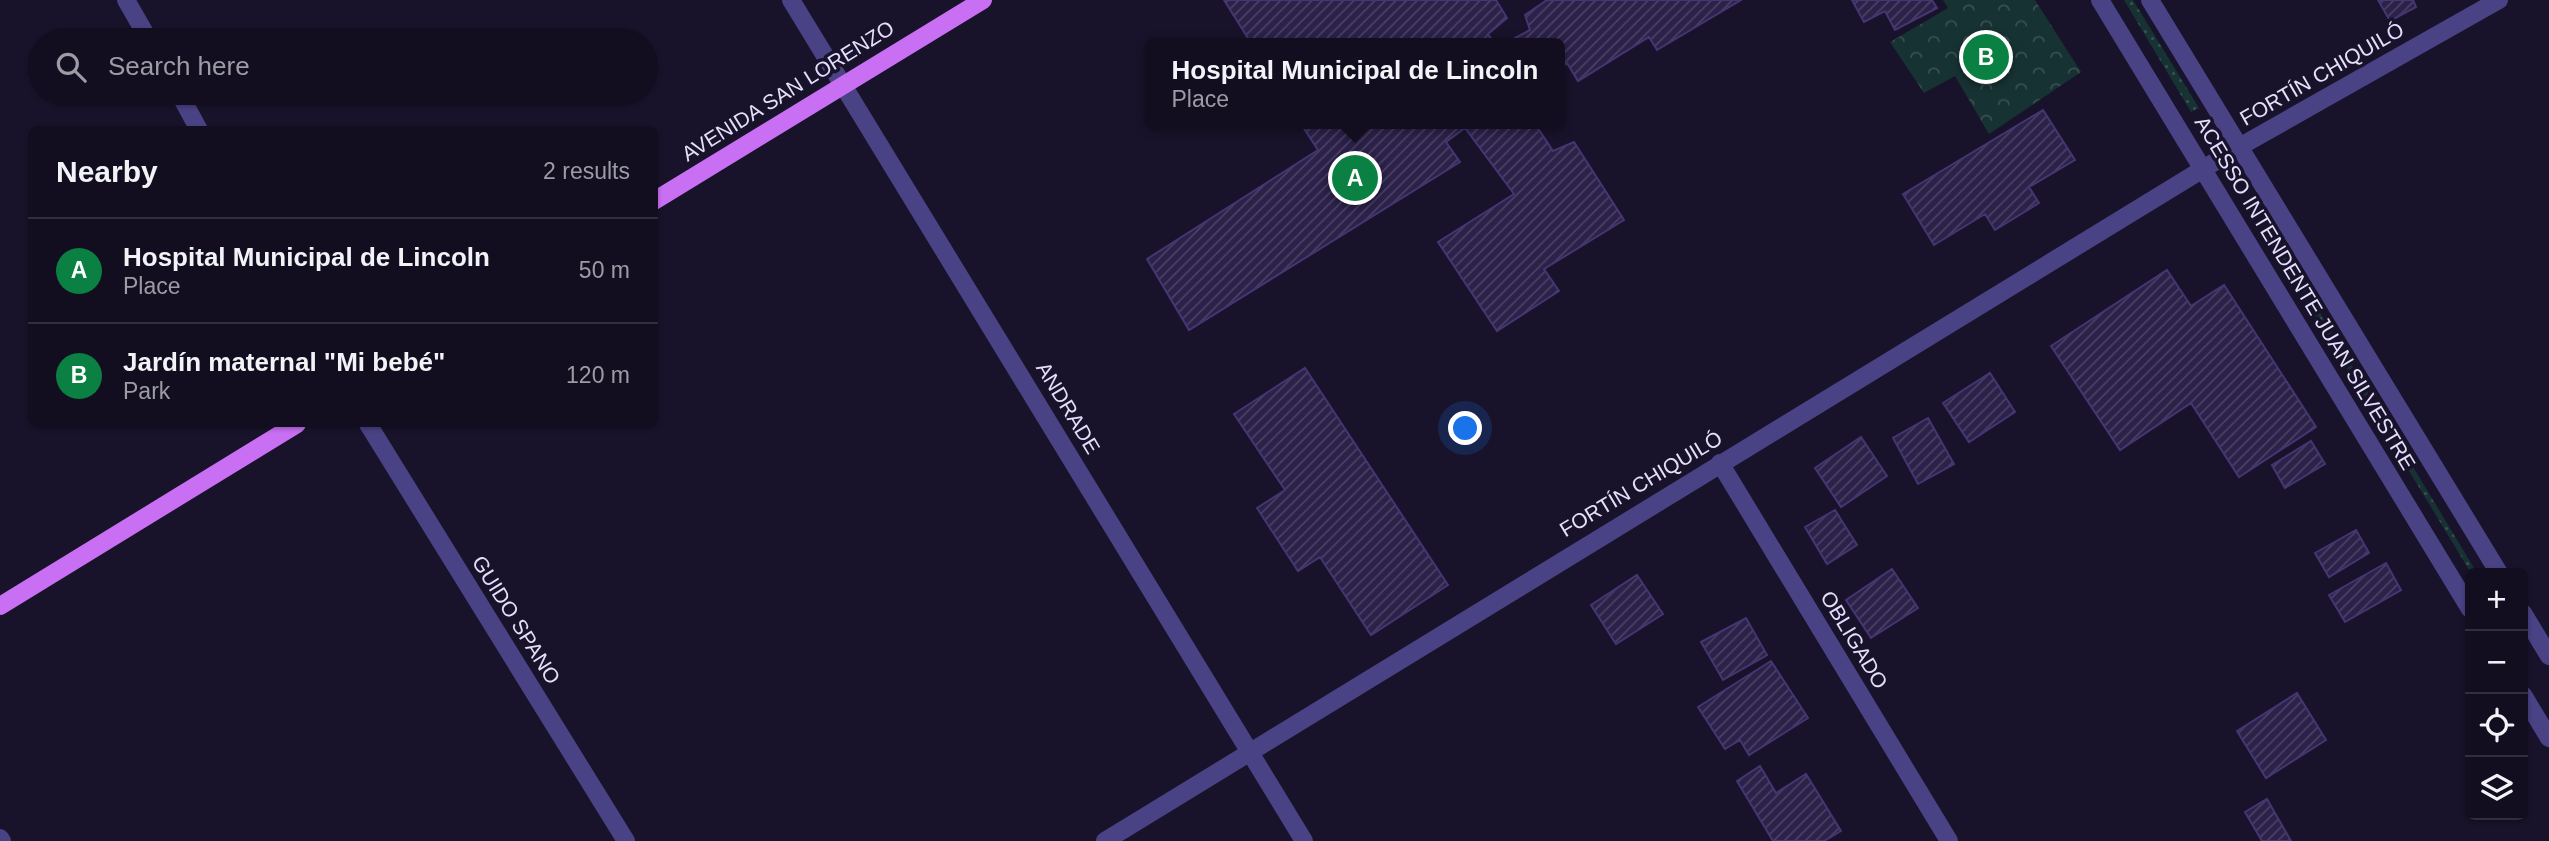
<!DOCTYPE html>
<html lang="en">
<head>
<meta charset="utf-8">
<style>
  :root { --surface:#120e20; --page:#1f1c2d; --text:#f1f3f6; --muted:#9c9ca5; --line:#312e3e; --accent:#0b8043 }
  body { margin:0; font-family:Helvetica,sans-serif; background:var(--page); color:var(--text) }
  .controls { position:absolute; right:21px; bottom:21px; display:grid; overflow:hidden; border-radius:10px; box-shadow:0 2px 5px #0004 }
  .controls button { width:63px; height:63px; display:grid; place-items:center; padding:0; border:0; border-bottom:2px solid var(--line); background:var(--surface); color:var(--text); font:35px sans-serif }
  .you { position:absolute; left:1466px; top:429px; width:24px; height:24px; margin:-18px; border:5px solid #fff; border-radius:50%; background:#1a73e8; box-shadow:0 0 0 10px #1a73e833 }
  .badge { display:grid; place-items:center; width:46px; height:46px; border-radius:50%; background:var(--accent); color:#fff; font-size:23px; font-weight:700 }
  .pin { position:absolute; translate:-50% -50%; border:4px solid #fff; box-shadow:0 2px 7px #0006 }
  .popup { position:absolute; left:1145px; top:38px; width:420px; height:91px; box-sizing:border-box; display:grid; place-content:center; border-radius:10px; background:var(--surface); filter:drop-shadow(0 2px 5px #0005); font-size:23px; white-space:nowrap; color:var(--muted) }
  .popup b { font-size:26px; color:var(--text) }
  .popup::after { content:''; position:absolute; left:50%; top:100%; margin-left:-14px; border:14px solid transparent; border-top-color:var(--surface) }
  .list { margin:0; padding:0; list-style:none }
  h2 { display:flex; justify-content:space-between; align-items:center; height:91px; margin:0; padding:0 28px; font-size:30px }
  h2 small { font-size:23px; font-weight:400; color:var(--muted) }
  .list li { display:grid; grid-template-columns:46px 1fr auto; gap:21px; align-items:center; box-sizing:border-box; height:105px; padding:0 28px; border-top:2px solid var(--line) }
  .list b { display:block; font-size:26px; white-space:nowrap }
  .list p { margin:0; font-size:23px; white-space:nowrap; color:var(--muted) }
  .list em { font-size:23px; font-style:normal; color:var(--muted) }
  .icon { flex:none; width:38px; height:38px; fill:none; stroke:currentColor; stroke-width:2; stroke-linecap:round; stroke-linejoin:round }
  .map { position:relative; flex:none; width:2549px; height:841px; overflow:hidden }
  .search { position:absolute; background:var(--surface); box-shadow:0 2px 5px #0004; left:28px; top:28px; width:630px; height:77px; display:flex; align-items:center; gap:18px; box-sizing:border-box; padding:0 24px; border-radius:38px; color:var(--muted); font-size:26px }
  .panel { position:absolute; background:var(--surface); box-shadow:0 2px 5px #0004; left:28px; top:126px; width:630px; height:301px; border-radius:10px }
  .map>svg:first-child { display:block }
  .grass { fill:url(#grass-dots) }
  .park { fill:url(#park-crowns) }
  .building { fill:url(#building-hatch); stroke:#453573; stroke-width:2 }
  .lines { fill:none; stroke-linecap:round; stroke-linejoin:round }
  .minor { stroke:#494284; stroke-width:18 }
  .major { stroke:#c96ff3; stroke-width:18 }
  .labels { text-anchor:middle; stroke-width:7; stroke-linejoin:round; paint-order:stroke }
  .street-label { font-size:21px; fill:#e4dffc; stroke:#18132a }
</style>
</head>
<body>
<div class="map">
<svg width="2549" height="841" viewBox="0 0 2549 841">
  <defs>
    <pattern id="grass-dots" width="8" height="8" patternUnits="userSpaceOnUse" patternTransform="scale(1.75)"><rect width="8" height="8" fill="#173233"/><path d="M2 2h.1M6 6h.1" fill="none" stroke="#394f51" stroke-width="1.8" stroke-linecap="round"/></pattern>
    <pattern id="park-crowns" width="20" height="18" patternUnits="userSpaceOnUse" patternTransform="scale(1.75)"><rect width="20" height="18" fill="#173233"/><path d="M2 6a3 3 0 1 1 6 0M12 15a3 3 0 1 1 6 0" fill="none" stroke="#394f51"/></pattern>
    <pattern id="building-hatch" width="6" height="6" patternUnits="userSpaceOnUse" patternTransform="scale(1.75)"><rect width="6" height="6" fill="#2b2149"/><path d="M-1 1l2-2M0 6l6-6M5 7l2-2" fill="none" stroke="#4a4164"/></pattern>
  </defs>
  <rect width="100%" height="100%" fill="#18132a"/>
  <path class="grass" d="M2124,0H2133L2199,108L2191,112Z
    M2281,248L2477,573H2471L2276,252Z"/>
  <path class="park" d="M1943,0H2035L2081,72L1989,134L1955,76L1924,93L1890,42L1948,8Z"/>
  <path class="building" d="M1224,0H1496L1507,18L1488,34L1494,43H1251Z
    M1547,0H1741L1657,50L1649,37L1578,81L1567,63L1560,68V43H1506L1530,30L1525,15Z
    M1852,0H1932L1937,8L1895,30L1885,11L1864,22Z
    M2378,0H2413L2416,7L2390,21Z
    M2043,110L2075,160L2029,187L2039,203L1995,230L1985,214L1934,245L1903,194Z
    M1301,124H1535L1553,151L1574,142L1624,220L1544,269L1559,291L1497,331L1438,242L1514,194L1465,128L1446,142L1460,162L1189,330L1147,259L1318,150Z
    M2167,270L2191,306L2224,285L2316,427L2239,477L2191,403L2120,450L2051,346Z
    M1305,368L1448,585L1371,635L1320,557L1298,571L1257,508L1285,490L1234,414Z
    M1990,373L2015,412L1969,442L1943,403Z
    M1928,418L1954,464L1918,484L1893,438Z
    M1861,437L1887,476L1841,507L1815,468Z
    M2311,441L2325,464L2285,488L2272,465Z
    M1835,510L1857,545L1827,564L1805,527Z
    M2356,530L2369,553L2329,577L2315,553Z
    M2386,563L2401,590L2345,622L2329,595Z
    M1892,569L1918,608L1871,638L1846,600Z
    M1637,575L1663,614L1616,644L1591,605Z
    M1746,618L1767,655L1723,680L1701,642Z
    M1771,661L1808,718L1749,755L1740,740L1725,749L1698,707Z
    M2297,693L2326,740L2266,778L2237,731Z
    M1760,766L1776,793L1806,774L1841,831L1824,841H1773L1737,781Z
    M2267,799L2291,841H2262L2245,812Z"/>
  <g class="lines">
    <path class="minor" d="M126,0L149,40
      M791,0L1304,841
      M2100,0L2470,609
      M2150,0L2499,573
      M179,93L199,130
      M368,424L626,841
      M1720,463L1949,841
      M2523,613L2549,656
      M2523,695L2549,738
      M0,838L2,841
      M1105,841L2239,147L2499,0"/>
    <path class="major" d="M654,201L983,0
      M0,606L297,424"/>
  </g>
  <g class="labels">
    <g class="street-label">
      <text transform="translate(2322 74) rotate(-30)" y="7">FORTÍN CHIQUILÓ</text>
      <text transform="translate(788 91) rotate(-32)" y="7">AVENIDA SAN LORENZO</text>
      <text transform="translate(2305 293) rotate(59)" y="7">ACESSO INTENDENTE JUAN SILVESTRE</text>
      <text transform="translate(1068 408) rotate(59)" y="7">ANDRADE</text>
      <text transform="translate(1641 484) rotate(-31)" y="7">FORTÍN CHIQUILÓ</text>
      <text transform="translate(516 620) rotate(58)" y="7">GUIDO SPANO</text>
      <text transform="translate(1854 640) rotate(59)" y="7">OBLIGADO</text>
    </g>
  </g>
</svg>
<div class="controls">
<button>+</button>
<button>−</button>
<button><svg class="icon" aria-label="locate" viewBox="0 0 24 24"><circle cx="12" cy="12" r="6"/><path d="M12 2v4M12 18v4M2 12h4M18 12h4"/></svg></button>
<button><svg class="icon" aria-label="layers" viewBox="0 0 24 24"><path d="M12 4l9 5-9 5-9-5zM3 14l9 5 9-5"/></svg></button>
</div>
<div class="you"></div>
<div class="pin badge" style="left:1355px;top:178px">A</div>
<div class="popup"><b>Hospital Municipal de Lincoln</b>Place</div>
<div class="pin badge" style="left:1986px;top:57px">B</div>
<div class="search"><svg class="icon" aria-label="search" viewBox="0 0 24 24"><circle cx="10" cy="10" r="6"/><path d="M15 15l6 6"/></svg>Search here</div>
<section class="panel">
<h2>Nearby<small>2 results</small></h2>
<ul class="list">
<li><span class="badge">A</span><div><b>Hospital Municipal de Lincoln</b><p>Place</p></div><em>50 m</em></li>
<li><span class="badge">B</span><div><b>Jardín maternal &quot;Mi bebé&quot;</b><p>Park</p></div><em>120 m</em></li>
</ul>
</section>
</div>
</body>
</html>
